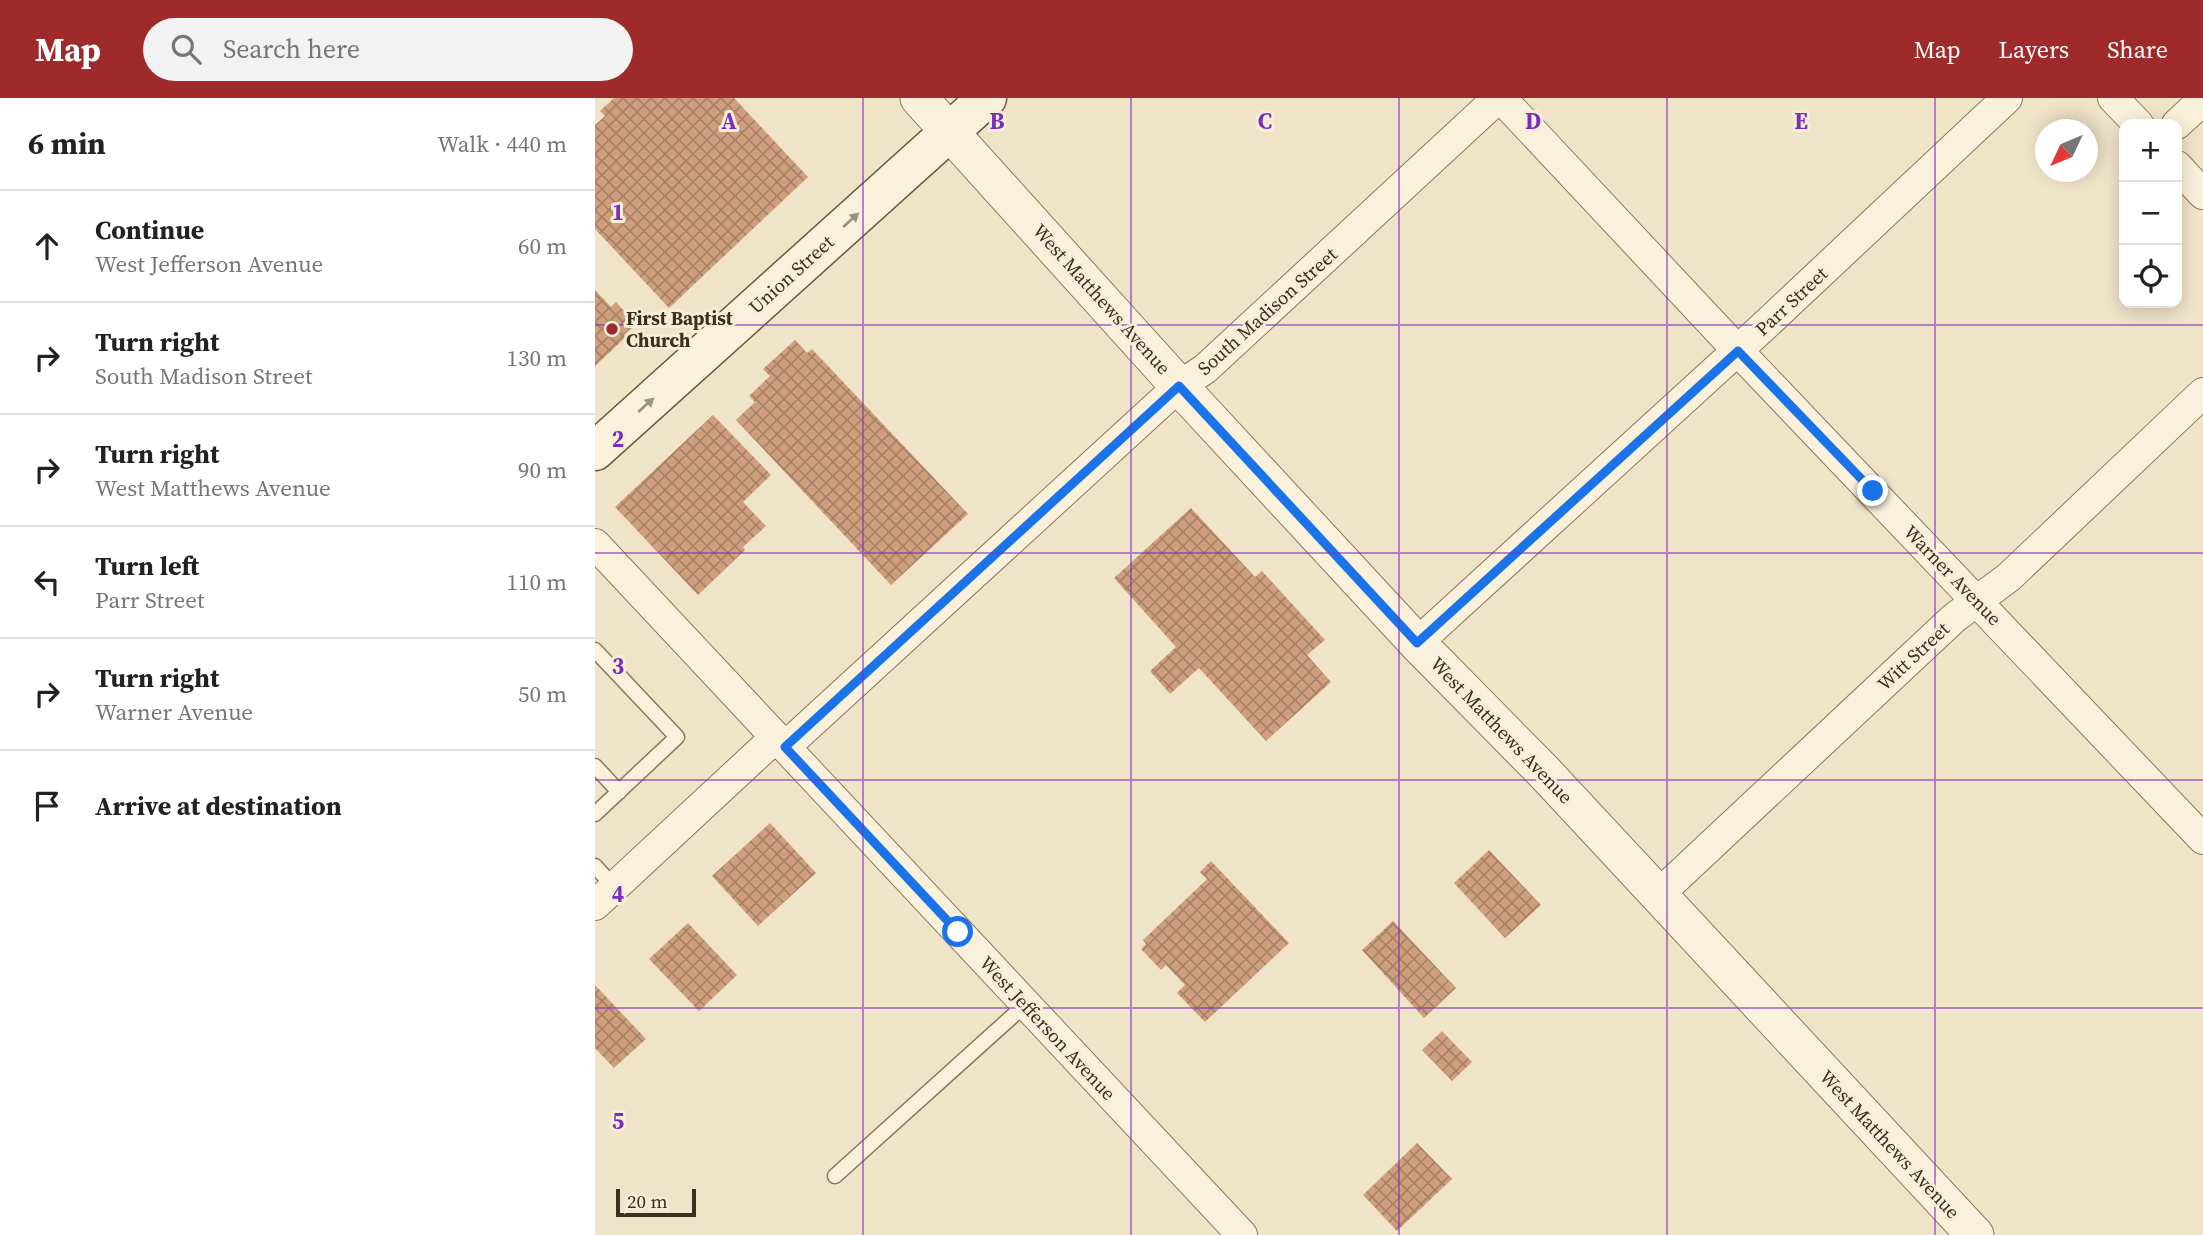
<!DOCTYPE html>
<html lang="en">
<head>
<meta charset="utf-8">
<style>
  :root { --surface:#fff; --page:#f2f2f2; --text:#222; --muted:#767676; --line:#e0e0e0; --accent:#9e2a2b }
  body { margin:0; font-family:"Source Serif 4",serif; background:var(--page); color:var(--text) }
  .controls { position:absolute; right:21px; top:21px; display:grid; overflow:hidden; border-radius:14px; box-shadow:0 4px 18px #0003 }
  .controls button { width:63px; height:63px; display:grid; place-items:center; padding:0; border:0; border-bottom:2px solid var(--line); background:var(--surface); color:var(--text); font:35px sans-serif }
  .compass { position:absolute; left:1440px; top:21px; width:63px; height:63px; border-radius:50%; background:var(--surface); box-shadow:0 4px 18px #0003; rotate:226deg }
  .scale { position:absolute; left:21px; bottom:18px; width:80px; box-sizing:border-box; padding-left:7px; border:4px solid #3d2e20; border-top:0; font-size:19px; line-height:24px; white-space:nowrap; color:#3d2e20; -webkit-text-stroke:5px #f7eed8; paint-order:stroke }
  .stop { position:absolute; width:21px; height:21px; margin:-16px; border:5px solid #1a73e8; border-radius:50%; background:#fff }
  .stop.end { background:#1a73e8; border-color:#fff; box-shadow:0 2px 7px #0008 }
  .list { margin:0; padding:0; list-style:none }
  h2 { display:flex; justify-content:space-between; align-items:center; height:91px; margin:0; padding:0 28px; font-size:30px }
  h2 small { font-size:23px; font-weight:400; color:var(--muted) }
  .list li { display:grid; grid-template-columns:46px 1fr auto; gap:21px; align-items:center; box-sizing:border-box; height:112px; padding:0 28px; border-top:2px solid var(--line) }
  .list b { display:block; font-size:26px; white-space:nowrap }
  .list p { margin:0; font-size:23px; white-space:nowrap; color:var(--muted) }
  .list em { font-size:23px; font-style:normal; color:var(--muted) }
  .icon { flex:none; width:38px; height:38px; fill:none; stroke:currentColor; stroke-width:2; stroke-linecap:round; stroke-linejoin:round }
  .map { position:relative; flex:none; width:1608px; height:1137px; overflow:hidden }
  header { display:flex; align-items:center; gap:42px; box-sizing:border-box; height:98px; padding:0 35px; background:var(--accent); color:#fff }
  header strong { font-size:33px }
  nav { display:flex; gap:38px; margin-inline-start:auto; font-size:24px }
  .search { width:490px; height:63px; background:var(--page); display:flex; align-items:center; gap:18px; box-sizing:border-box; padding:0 24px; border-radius:38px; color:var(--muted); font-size:26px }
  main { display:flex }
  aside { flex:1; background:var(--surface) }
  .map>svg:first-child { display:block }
  .building { fill:url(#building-cross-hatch) }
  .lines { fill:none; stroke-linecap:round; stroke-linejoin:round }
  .service-casing { stroke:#8d765c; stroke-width:17 }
  .minor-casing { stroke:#8d765c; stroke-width:32 }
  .tertiary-casing { stroke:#8d765c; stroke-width:39 }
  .secondary-casing { stroke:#6f573f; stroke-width:41 }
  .service { stroke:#faf1dc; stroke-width:14 }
  .minor { stroke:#faf1dc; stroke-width:30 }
  .tertiary { stroke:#faf1dc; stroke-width:37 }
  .secondary { stroke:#faf1dc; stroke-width:38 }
  .oneway { fill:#9c907e }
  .route { stroke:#1a73e8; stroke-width:9 }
  .grid { fill:none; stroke:#7b2cbf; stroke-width:2; stroke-opacity:0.55 }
  .poi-dot { fill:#9e2a2b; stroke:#f7eed8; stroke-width:2.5 }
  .labels { text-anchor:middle; stroke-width:6; stroke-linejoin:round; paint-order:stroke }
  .street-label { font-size:19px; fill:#3d2e20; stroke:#f7eed8 }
  .poi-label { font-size:19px; font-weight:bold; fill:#3d2e20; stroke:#f7eed8; text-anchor:start }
  .grid-label { font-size:23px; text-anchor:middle; font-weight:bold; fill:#7b2cbf; stroke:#f7eed8; stroke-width:6; stroke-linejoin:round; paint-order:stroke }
</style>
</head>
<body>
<header>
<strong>Map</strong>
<div class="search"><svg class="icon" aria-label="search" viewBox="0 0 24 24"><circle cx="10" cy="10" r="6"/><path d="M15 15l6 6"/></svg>Search here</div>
<nav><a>Map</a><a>Layers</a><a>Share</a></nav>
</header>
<main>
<aside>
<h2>6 min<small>Walk · 440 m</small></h2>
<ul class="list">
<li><svg class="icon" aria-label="ahead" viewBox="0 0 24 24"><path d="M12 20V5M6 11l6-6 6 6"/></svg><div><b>Continue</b><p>West Jefferson Avenue</p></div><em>60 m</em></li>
<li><svg class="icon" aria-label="right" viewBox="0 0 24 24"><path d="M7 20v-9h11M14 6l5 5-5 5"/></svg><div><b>Turn right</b><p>South Madison Street</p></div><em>130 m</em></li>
<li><svg class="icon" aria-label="right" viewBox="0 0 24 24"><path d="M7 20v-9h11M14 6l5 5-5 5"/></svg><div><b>Turn right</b><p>West Matthews Avenue</p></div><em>90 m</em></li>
<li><svg class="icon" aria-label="left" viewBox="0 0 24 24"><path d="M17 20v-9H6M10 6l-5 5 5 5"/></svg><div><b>Turn left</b><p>Parr Street</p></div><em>110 m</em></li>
<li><svg class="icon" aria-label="right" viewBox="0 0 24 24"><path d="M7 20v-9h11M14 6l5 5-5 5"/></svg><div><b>Turn right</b><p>Warner Avenue</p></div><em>50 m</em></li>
<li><svg class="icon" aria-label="arrive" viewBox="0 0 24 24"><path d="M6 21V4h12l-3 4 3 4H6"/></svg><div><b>Arrive at destination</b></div></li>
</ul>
</aside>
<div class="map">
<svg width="1608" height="1137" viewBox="0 0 1608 1137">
  <defs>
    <pattern id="building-cross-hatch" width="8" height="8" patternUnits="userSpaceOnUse" patternTransform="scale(1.75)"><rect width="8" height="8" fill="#cf9f7d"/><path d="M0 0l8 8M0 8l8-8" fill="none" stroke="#a98266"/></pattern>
  </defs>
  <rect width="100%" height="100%" fill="#f0e4c8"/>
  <path class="building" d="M19,0H139L213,79L74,210L0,131V27L10,18L5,13Z
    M0,192L16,209L21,204L41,226L29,237L31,239L0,268Z
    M200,242L212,255L217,251L373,416L296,487L141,322L160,304L154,298L175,278L168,271Z
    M118,317L176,377L148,404L171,428L148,449L150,452L103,497L20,409Z
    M596,410L660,479L667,473L730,542L712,557L736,584L671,643L604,570L575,596L555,573L581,549L519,480Z
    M175,725L221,775L163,828L117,778Z
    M894,752L946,807L910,840L859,785Z
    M616,763L694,845L610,924L582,895L590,887L571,867L566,872L546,851L551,846L548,842L612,781L605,774Z
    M798,823L861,890L829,920L767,852Z
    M93,825L142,877L104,913L54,861Z
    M0,887L51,941L19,970L0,950Z
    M847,933L877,964L857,983L827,952Z
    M822,1045L857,1081L802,1133L768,1097Z"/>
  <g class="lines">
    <defs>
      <path id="service" d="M0,552L82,639L0,716
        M0,668L24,694
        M0,768L19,789
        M240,1078L431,906"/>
      <path id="minor" d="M906,0L1143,253L1608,741
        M1518,0L1543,26
        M1582,26L1608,2
        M1582,68L1608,96
        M0,446L647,1137
        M822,545L1167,230L1412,0
        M190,649L584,288L610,271L903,0
        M1063,797L1359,520L1414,479L1608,295
        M0,807L181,639"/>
      <path id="tertiary" d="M324,0L584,288L822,545L950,675L1380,1137"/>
      <path id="secondary" d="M0,353L392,0"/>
    </defs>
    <use href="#service" class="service-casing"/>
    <use href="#minor" class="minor-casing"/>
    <use href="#tertiary" class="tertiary-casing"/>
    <use href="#secondary" class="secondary-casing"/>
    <use href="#service" class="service"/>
    <use href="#minor" class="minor"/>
    <use href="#tertiary" class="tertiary"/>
    <use href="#secondary" class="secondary"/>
  </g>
  <defs><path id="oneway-solid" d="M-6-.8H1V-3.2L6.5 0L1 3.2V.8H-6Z" transform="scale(1.75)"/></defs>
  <g class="oneway">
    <use href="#oneway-solid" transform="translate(256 122) rotate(-42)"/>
    <use href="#oneway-solid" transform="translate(51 307) rotate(-42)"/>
  </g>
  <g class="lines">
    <path class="route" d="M363,834L190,649L584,288L822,545L1143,253L1278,393"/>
  </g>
  <path class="grid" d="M268,0V1137M536,0V1137M804,0V1137M1072,0V1137M1340,0V1137M0,227H1608M0,455H1608M0,682H1608M0,910H1608"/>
  <circle class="poi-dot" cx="17" cy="231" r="7"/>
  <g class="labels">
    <g class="street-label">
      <text transform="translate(196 176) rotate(-42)" y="7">Union Street</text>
      <text transform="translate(507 201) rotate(48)" y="7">West Matthews Avenue</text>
      <text transform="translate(1196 203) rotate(-43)" y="7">Parr Street</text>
      <text transform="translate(672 213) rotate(-42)" y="7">South Madison Street</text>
      <text transform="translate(1358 477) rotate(46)" y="7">Warner Avenue</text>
      <text transform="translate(1318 558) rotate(-43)" y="7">Witt Street</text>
      <text transform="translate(907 632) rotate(46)" y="7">West Matthews Avenue</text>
      <text transform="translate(453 930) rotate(47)" y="7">West Jefferson Avenue</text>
      <text transform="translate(1295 1046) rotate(47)" y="7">West Matthews Avenue</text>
    </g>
    <g class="poi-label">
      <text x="31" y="227">First Baptist<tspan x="31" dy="22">Church</tspan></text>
    </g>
  </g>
  <g class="grid-label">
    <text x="134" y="31">A</text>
    <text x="402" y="31">B</text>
    <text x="670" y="31">C</text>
    <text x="938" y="31">D</text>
    <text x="1206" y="31">E</text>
    <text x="23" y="122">1</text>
    <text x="23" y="349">2</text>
    <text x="23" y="576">3</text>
    <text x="23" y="804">4</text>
    <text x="23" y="1031">5</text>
  </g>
</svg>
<div class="controls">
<button>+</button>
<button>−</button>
<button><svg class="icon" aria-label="locate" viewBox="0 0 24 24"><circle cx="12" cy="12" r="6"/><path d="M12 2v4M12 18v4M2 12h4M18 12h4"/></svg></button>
</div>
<svg class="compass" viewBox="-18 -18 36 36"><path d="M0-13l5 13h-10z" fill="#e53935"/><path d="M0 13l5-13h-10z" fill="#767676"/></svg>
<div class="scale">20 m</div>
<div class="stop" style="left:363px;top:834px"></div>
<div class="stop end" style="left:1278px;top:393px"></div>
</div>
</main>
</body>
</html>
